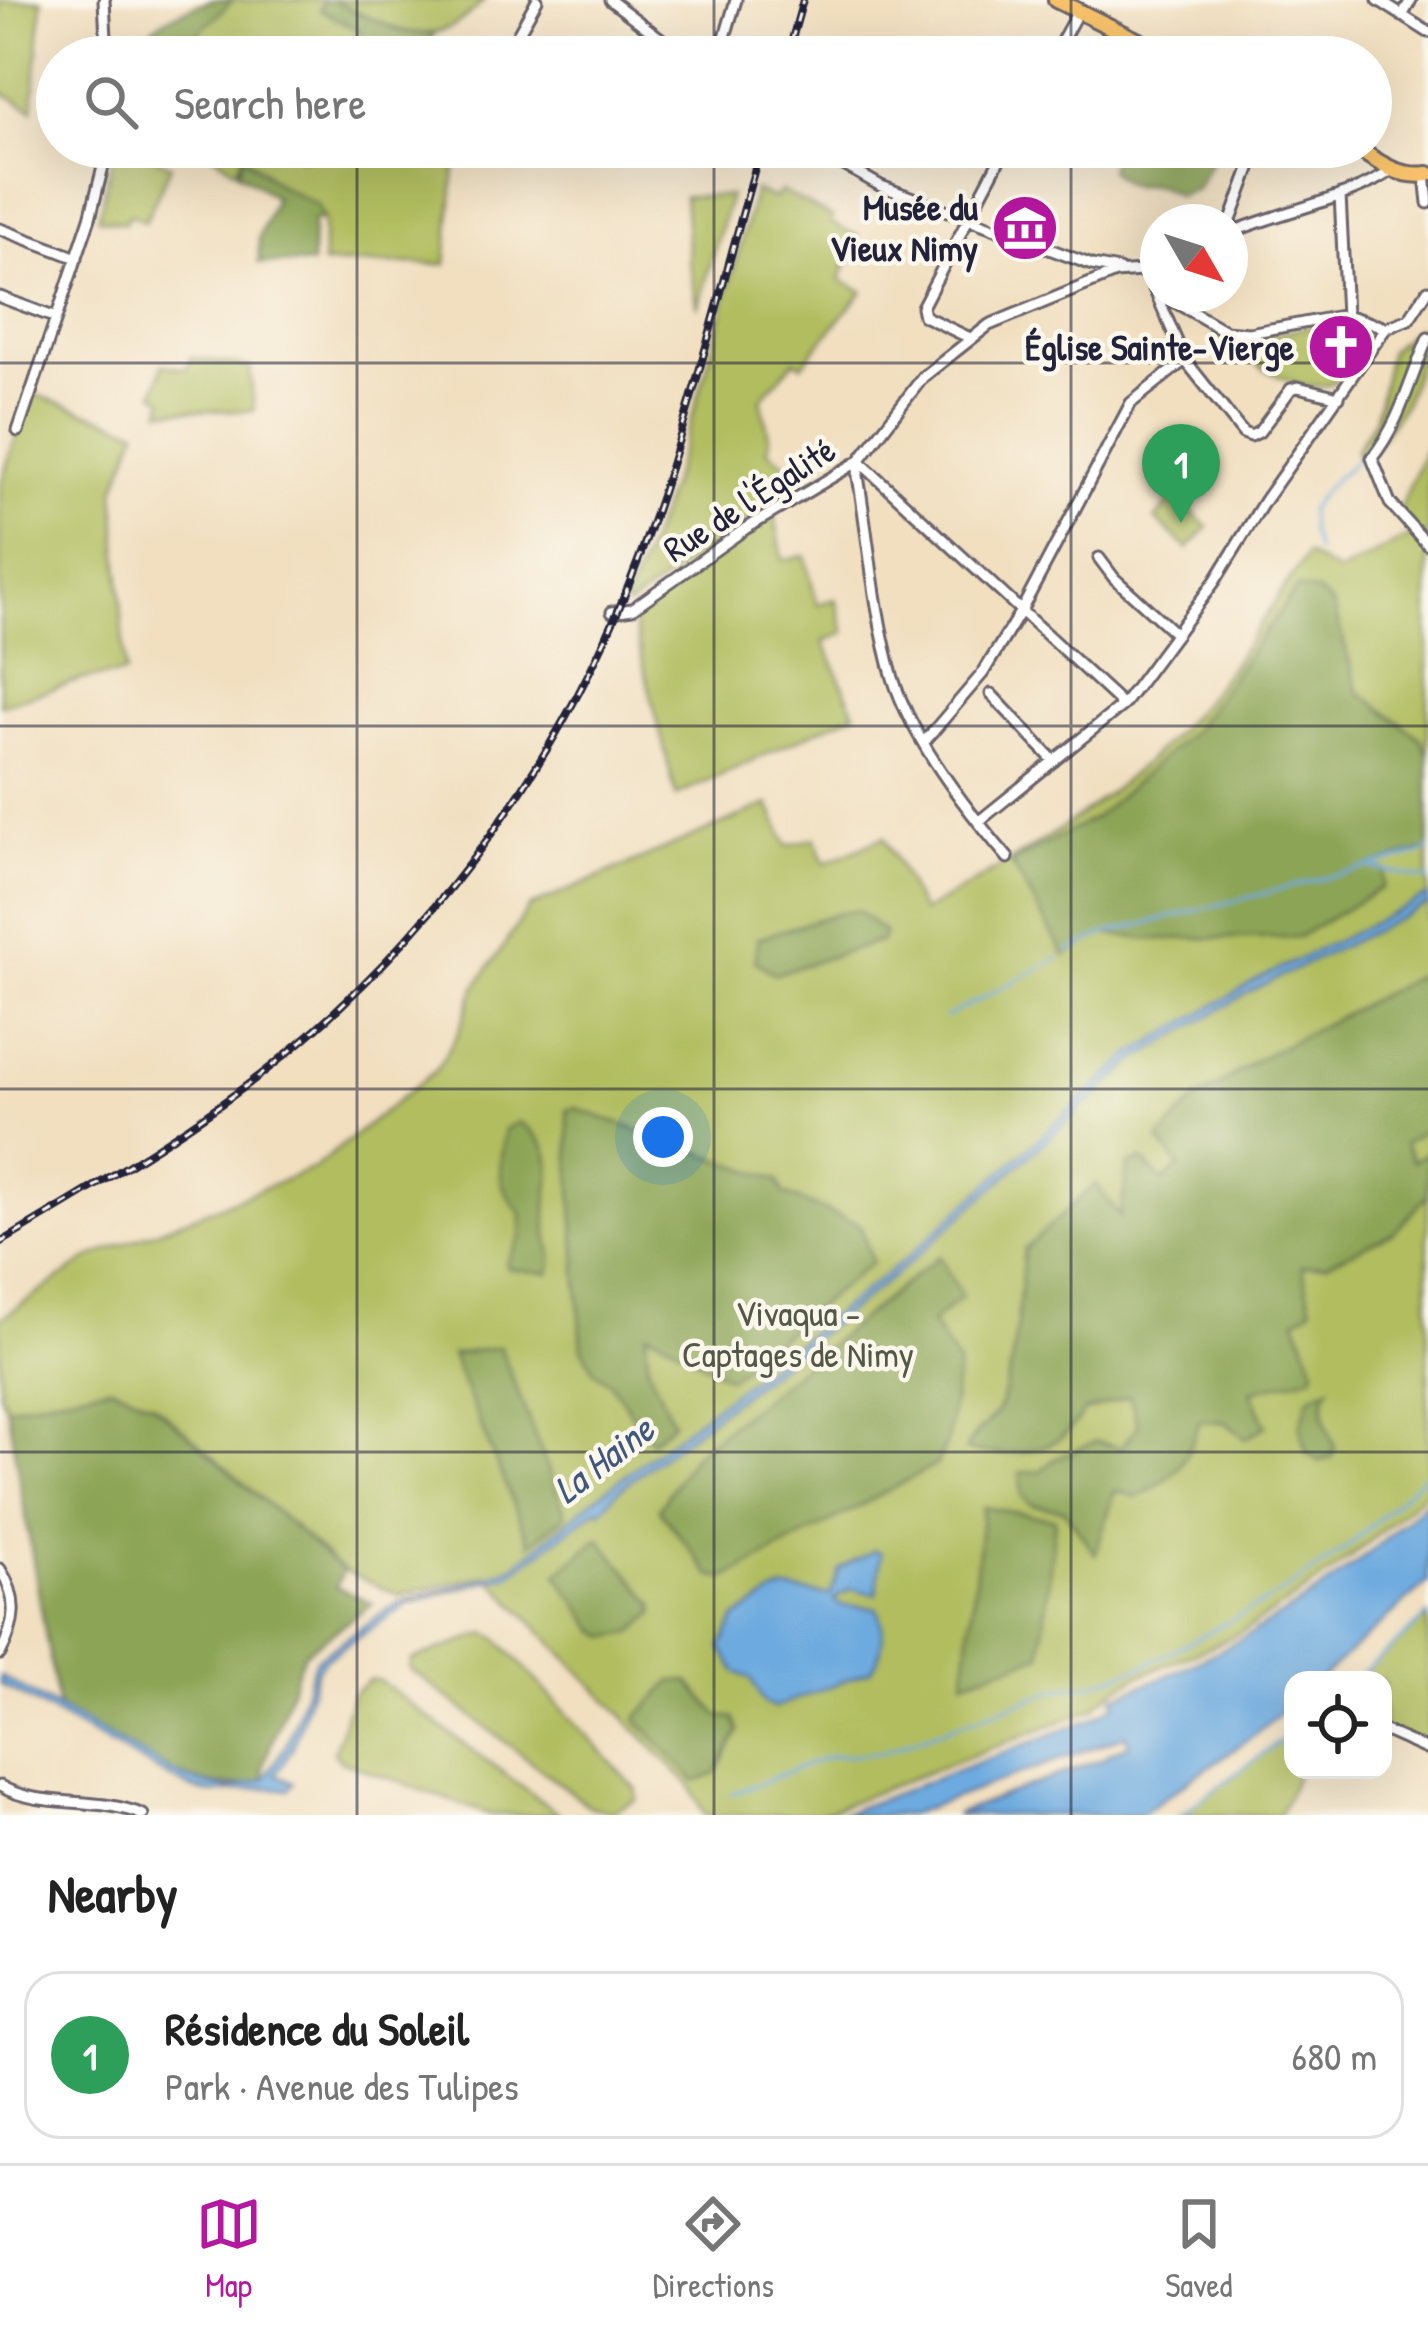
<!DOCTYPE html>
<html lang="en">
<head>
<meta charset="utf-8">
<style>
  :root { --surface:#fff; --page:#f6f6f6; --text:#222; --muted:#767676; --line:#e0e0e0; --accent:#b5179e }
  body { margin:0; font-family:"Patrick Hand",sans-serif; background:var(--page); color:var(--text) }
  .controls { position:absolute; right:36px; bottom:36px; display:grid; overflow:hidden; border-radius:24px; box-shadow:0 12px 48px #0002 }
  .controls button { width:108px; height:108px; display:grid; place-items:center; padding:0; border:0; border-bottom:3px solid var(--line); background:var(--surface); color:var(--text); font:60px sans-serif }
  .compass { position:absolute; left:1140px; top:204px; width:108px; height:108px; border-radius:50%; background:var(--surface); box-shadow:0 12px 48px #0002; rotate:129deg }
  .you { position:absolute; left:663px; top:1137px; width:42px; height:42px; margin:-30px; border:9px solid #fff; border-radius:50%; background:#1a73e8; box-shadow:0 0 0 18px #1a73e833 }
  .badge { display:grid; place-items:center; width:78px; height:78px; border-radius:50%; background:var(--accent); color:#fff; font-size:39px; font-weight:700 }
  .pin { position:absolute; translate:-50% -99px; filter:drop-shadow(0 3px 6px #0008) }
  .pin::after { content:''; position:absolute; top:63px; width:42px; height:36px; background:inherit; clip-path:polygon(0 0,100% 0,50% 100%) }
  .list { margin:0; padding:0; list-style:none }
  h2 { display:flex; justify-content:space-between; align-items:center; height:156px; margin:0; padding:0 48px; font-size:51px }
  h2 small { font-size:39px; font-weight:400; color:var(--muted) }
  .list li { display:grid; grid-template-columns:78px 1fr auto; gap:36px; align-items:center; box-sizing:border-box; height:168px; margin:0 24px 24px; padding:0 24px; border:3px solid var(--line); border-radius:36px }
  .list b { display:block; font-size:45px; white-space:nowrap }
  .list p { margin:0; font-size:39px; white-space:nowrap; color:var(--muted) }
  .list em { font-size:39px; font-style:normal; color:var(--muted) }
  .icon { flex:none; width:66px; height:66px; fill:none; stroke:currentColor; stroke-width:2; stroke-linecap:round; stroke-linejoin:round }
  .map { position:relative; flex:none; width:1428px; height:1815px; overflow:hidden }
  .search { position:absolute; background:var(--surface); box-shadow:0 12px 48px #0002; left:36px; right:36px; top:36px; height:132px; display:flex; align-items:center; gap:30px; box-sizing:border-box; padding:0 42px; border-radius:66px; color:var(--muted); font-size:45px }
  .sheet { height:348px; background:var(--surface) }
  nav { display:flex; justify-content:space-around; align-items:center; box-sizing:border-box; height:168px; border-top:3px solid var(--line); background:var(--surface); font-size:33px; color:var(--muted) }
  nav a { display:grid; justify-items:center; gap:6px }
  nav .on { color:var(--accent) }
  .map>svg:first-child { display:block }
  .green { fill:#b1bd5e; stroke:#6a704c; stroke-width:3 }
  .forest { fill:#8ca455; stroke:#576348; stroke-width:3 }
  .water { fill:#6daadf; stroke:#48668d; stroke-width:3 }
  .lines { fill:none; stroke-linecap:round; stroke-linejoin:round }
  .stream { stroke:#6daadf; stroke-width:3 }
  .minor-casing { stroke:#6a646a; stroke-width:15 }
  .primary-casing { stroke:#6a646a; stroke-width:20 }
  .minor { stroke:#fff; stroke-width:9 }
  .primary { stroke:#f6c16b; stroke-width:14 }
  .rail-casing { stroke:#22223b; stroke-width:8 }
  .rail { stroke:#fbf7ec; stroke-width:3; stroke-dasharray:9; stroke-linecap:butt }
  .grid { fill:none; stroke:#22223b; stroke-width:3; stroke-opacity:0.55 }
  .labels { text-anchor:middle; stroke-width:9; stroke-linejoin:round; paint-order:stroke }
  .poi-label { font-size:36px; font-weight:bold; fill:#22223b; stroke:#fbf7ec; text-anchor:end }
  .street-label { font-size:36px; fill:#22223b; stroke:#fbf7ec }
  .park-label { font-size:36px; fill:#545847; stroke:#fbf7ec }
  .water-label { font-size:39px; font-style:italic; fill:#40587d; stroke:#fbf7ec }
</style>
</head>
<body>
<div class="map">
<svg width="1428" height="1815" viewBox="0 0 1428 1815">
  <rect width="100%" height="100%" fill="#fbf7ec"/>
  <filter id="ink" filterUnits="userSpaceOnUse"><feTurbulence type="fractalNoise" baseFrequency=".00833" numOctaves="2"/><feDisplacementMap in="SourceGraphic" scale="24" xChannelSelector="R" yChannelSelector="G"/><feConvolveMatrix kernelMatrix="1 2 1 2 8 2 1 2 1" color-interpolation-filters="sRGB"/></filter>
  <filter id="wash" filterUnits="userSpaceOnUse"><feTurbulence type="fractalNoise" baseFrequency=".004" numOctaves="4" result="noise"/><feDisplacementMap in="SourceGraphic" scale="48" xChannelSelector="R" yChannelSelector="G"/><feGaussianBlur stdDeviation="2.7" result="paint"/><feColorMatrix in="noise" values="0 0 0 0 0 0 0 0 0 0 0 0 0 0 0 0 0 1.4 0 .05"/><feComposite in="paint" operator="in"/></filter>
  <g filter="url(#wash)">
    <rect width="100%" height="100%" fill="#f1dfc0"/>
    <path class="green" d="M0,0H42L33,110L0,91Z
      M233,0H323L320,10L362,31L345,57H167Z
      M330,0H484C432,61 390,25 330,0Z
      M115,147H134L171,166L145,222L130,214L124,223L98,218Z
      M203,147H288L302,158L333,147H457L446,264H323V220L317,205L278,185L244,156L237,166L238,172Z
      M755,190L774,199L781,191L832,217L831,223L858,236L840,280L863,291L802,365L795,360L761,399L770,440L767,449L809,483L745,522L628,607L624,604C682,471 718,330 755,190Z
      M684,196H730L698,308L689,261Z
      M1343,320L1372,328L1371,342C1363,355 1352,371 1339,380C1306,403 1241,356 1216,335L1248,339Z
      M1417,327L1428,335L1405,402L1363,464L1355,452L1375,418L1390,350Z
      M191,358L250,367L254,411L162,410L164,399L155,393L163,365L187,369Z
      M31,393L138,430L115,490L125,673L84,679L0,705V485Z
      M1428,442V1489C1368,1545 1306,1597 1233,1636C1191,1659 1122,1674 1093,1709L817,1815H705L692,1788L487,1575L399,1595L342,1570L154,1404L111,1386L7,1407L0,1394V1319L91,1257L314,1168L436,1070L459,1031L475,988L530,907L769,804L787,846L815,838L825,863L884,837L922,912C1016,860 1108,806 1182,726C1230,675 1267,612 1307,555L1339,573L1416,533L1398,513Z
      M1175,497L1208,527L1188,549L1155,519Z
      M774,511L783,560L805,556L817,604L836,599L845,633L824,641L855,713L676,796L632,618L739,539V533Z
      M1428,1616V1750L1383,1730V1680H1355Z
      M487,1633L498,1639L637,1790V1800L612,1811L590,1807L409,1668L412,1660Z
      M370,1679L378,1680L560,1815H491L341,1761L334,1752L352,1694Z
      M1293,1732V1770H1299L1279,1815H1180Z"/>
    <path class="forest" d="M212,0H233L194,37L170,52L155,39L152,28C169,16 192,6 212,0Z
      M323,0L334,1L399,31L434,35L421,57H345L361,31L320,10Z
      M1116,147H1203L1210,163L1196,189L1177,196C1171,193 1164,187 1157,186C1130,180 1133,196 1109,169Z
      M243,155L278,185L317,205L323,220H313L312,264L259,263V237L275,198L238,172Z
      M1297,588L1319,593L1333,605L1358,691L1421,739L1428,757V849L1370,866L1384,870L1383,887L1298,937L1148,939L1104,934L1065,955L1011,863L1096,817L1192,731Z
      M858,911L885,933L881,941L775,974L755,961L758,938L841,912Z
      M1428,970V1129L1404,1143L1413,1161L1428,1152V1195L1394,1232L1326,1264L1302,1266L1312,1308L1296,1319L1315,1369L1311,1376L1251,1391L1266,1426L1246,1439L1225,1422L1200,1421C1183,1465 1180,1475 1137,1497L1115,1491L1095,1554L1064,1510L1032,1505L1022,1496L1020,1473L1040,1471L1055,1459L1097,1441L1121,1448L1138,1425L1130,1396L1083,1412C1059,1455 1009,1458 966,1450C973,1430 993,1424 1000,1404C1017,1360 1019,1298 1024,1250L1096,1184L1120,1217L1128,1165L1142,1160L1163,1181L1180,1167L1159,1140L1191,1104L1256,1060Z
      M575,1108L778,1180L784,1194L860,1225L872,1262L729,1378C708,1368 664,1335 646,1333L648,1367L673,1422L651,1441L610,1382L595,1372L582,1348L567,1110Z
      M519,1122C568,1154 544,1180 547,1226C548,1244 555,1254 550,1273L509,1269L506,1264L521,1238L522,1214C493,1182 500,1170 505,1129Z
      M939,1256L962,1297L931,1323L958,1364L947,1443L936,1465L724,1579L711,1576L659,1509L693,1455Z
      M500,1347L566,1515L530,1544L451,1355Z
      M111,1386L153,1404L343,1571L336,1587L373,1603L304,1653L263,1766V1780C196,1805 116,1740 58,1708L7,1407Z
      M1329,1387C1318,1407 1326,1427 1335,1447L1331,1458L1319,1461L1306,1452L1300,1427L1309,1397Z
      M983,1507L1055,1519L1041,1655L964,1680Z
      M599,1538L654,1604V1614L632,1633L608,1637L596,1630L557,1574Z
      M673,1681H688L719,1716L734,1718L739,1731L716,1773L696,1782L638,1721V1716Z"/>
    <path class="water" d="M1428,896V904L1249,992L1136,1060L901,1270L616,1492L601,1511L598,1508L510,1575L411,1602L324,1660L317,1669L293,1747L276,1774L293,1783L288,1790C253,1782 227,1801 189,1788L0,1684V1676L186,1779L229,1789L263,1780L286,1745L316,1659L399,1602L486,1578L516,1565L592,1501L903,1261L1131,1055L1255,981Z
      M1428,1499V1582L1319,1680H1293V1702L1246,1741L1139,1815H954L1107,1757V1754L1129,1745L1126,1735L908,1815H839L1090,1720L1116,1704L1113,1697C1232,1653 1339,1589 1428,1499Z
      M875,1550L881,1553L877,1594L850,1589L834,1599L840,1605L877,1608C886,1627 884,1653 871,1670L774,1708L764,1703L751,1679L736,1672L721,1647L736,1618L776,1593L786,1590L830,1595L840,1569Z"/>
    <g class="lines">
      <path class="stream" d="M1317,552L1310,532L1309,510C1325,483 1355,466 1373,440C1393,411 1394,374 1413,344
        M1368,867L1428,880
        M1068,952L1104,934L1423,853L1428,848
        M946,1017L1059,958
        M1355,1680L1428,1616
        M732,1794L827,1757L881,1752L1057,1689L1089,1685L1146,1665L1279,1595L1350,1545L1428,1472
        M1180,1815L1293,1732"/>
    </g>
  </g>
  <g filter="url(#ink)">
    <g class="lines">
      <defs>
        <path id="minor" d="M104,0L107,57
          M610,0L685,57
          M1378,0L1428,32
          M1402,16L1411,0
          M505,57L537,0
          M719,57L736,0
          M1053,57L1077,13
          M812,147L881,186L1092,265L1119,270
          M1425,175L1428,203
          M1340,195L1346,315
          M1230,223L1258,147
          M0,229L77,258
          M1230,233C1276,213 1356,197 1392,170
          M1152,284L1185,360L1243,433L1251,436L1259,432L1291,389L1298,387L1339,397
          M1161,294L1225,331L1249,333L1346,315L1386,328
          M0,297L56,318
          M970,338L924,316L922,307L1006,147
          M1428,338C1409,381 1401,421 1372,458L1390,503L1428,545
          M18,431L90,218L108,147
          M859,461L858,476C869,542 874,613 893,678C912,740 966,809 1008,858
          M859,461L1123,705
          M1099,558L1114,578L1176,634
          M612,612L632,609L745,529L859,461L923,377L989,325L1115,273L1142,271L1158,264
          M991,694L1054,761
          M925,741L983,673L1022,609L1131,403L1185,360
          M978,822L1123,705L1215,581L1265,500L1386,328L1409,319L1428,290
          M0,1569C19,1598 16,1624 0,1654
          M1383,1730L1428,1750
          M0,1786C42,1810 97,1795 143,1815"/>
        <path id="primary" d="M1056,0L1171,57
          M1355,147C1380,163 1398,178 1428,174"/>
      </defs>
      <use href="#minor" class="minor-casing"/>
      <use href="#primary" class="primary-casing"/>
      <use href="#minor" class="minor"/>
      <use href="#primary" class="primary"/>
      <defs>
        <path id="rail" d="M787,57L803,0
          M0,1243C93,1187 188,1133 273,1065C438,932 566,754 640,556C689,423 722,283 761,147"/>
      </defs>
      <use href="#rail" class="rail-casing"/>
      <use href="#rail" class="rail"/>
    </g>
  </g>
  <path class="grid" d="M357,0V57M714,0V57M1071,0V57M357,147V1815M714,147V1815M1071,147V1815M0,363H1428M0,726H1428M0,1089H1428M0,1452H1428"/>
  <defs>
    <symbol id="museum-disc" viewBox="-11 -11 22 22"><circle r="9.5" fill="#b5179e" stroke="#fbf7ec"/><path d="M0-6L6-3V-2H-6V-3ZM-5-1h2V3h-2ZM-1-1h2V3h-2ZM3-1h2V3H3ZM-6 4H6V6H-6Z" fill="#fff"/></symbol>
    <symbol id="church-disc" viewBox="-11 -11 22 22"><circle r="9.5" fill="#b5179e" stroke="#fbf7ec"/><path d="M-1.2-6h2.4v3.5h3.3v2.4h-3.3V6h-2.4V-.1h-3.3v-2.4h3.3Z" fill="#fff"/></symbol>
  </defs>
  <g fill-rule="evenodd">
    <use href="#museum-disc" x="987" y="190" width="76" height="76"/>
    <use href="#church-disc" x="1303" y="309" width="76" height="76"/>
  </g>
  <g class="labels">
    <g class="poi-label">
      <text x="978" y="220">Musée du<tspan x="978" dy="41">Vieux Nimy</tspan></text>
      <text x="1294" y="360">Église Sainte-Vierge</text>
    </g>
    <g class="street-label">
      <text transform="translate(749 499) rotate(-33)" y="13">Rue de l'Égalité</text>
    </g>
    <g class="park-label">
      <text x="798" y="1326">Vivaqua -<tspan x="798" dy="41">Captages de Nimy</tspan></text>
    </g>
    <g class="water-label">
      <text transform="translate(603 1459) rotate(-38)" y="14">La Haine</text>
    </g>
  </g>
</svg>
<div class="controls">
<button><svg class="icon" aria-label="locate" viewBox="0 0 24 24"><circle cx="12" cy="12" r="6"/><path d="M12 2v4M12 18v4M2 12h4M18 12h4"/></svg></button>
</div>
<svg class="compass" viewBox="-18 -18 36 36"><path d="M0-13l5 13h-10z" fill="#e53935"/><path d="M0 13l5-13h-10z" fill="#767676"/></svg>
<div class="you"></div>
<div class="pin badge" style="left:1181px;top:523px;background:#2e9e5b">1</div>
<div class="search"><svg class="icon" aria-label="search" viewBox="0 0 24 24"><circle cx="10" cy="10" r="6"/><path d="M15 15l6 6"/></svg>Search here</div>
</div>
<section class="sheet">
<h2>Nearby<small></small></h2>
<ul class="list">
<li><span class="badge" style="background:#2e9e5b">1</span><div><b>Résidence du Soleil</b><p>Park · Avenue des Tulipes</p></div><em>680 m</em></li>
</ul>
</section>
<nav>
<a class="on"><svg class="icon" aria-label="map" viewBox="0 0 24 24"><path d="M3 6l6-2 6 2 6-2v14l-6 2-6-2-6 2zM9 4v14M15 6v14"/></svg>Map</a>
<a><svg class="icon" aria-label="directions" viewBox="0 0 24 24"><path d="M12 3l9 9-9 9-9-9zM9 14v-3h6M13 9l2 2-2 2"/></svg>Directions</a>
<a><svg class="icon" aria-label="saved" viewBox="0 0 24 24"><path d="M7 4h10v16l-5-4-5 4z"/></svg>Saved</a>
</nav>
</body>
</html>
